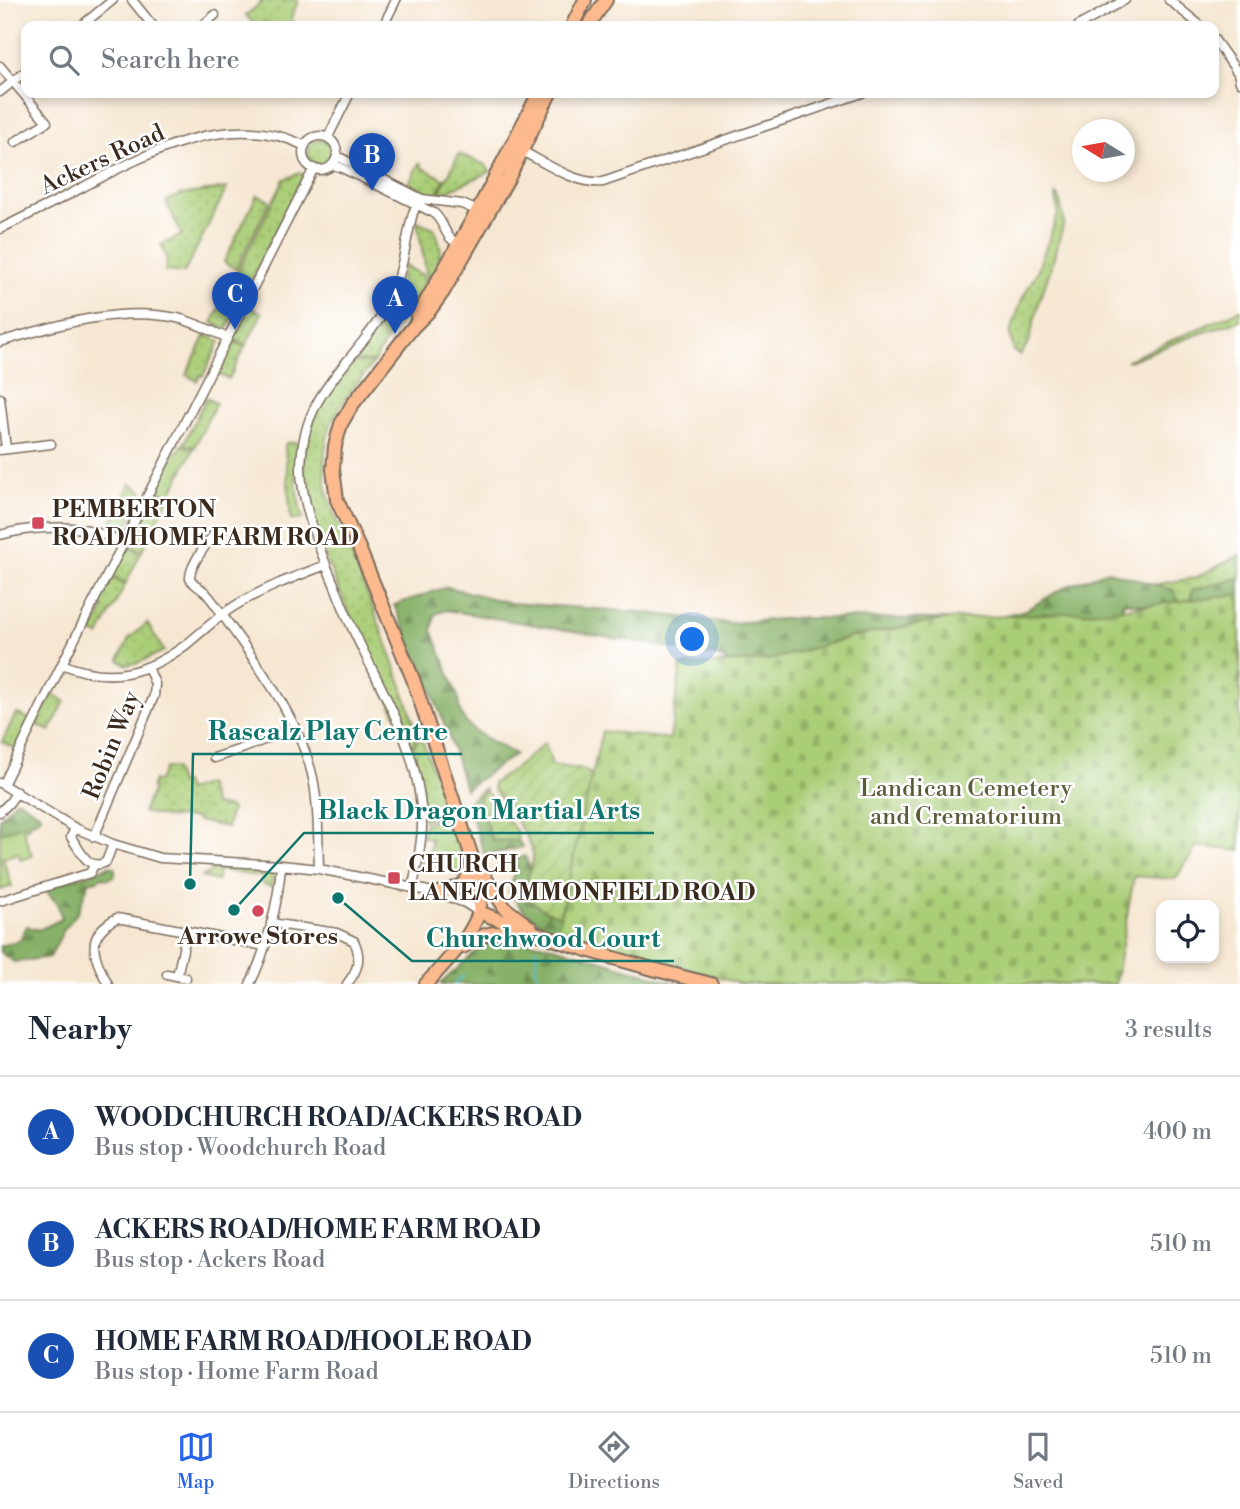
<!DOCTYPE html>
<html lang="en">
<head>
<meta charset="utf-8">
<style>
  :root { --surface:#fff; --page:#f2f2f3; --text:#1f2937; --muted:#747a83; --line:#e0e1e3; --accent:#2563eb }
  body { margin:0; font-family:"Libre Bodoni",serif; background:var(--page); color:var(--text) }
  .controls { position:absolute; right:21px; bottom:21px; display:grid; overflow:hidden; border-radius:14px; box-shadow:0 4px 10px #0003 }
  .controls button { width:63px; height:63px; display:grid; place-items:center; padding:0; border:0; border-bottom:2px solid var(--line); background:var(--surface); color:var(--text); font:35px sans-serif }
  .compass { position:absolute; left:1072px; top:119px; width:63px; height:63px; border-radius:50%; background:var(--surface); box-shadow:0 4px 10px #0003; rotate:281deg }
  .you { position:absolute; left:693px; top:640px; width:24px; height:24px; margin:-18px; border:5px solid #fff; border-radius:50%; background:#1a73e8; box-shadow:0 0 0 10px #1a73e833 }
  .badge { display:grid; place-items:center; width:46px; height:46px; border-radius:50%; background:var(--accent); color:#fff; font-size:23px; font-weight:700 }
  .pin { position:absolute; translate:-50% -58px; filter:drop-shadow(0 2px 4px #0008) }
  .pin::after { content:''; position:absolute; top:37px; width:24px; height:21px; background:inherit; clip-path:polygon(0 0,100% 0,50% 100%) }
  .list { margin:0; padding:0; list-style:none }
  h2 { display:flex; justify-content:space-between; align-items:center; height:91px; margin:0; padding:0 28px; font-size:30px }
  h2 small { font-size:23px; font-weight:400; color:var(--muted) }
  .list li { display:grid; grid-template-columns:46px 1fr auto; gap:21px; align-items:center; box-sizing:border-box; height:112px; padding:0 28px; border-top:2px solid var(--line) }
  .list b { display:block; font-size:26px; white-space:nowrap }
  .list p { margin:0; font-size:23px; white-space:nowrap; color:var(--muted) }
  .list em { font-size:23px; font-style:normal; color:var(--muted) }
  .icon { flex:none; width:38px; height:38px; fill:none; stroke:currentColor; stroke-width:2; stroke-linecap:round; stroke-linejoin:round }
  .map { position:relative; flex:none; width:1240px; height:984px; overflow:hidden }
  .search { position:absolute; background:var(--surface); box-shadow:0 4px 10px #0003; left:21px; right:21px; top:21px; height:77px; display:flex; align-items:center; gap:18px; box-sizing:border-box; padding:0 24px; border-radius:14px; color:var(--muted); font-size:26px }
  .sheet { height:427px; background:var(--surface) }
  nav { display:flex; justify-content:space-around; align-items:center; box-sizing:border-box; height:98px; border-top:2px solid var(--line); background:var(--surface); font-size:19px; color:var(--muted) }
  nav a { display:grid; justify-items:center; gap:4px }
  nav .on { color:var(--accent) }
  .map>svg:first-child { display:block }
  .grass { fill:url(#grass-dots); stroke:#727c4a; stroke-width:2 }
  .forest { fill:url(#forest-firs); stroke:#616e43; stroke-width:2 }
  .cemetery { fill:url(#cemetery-stones); stroke:#727c4a; stroke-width:2 }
  .park { fill:#aace77; stroke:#727c4a; stroke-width:2 }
  .garden { fill:url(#garden-furrows); stroke:#727c4a; stroke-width:2 }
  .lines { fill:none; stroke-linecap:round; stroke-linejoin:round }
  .stream { stroke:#51beca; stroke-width:2 }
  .street-casing { stroke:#7c6c5d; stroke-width:11 }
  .primary-casing { stroke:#7c6c5d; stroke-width:16 }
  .street { stroke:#fff; stroke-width:8 }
  .primary { stroke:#fcba8e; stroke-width:12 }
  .poi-dot { fill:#d1495b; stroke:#fff; stroke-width:2.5 }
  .labels { text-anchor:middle; stroke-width:5; stroke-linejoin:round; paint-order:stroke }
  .street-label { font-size:24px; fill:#3b2a1e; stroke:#fff }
  .poi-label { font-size:24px; font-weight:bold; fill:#3b2a1e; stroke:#fff; text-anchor:start }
  .park-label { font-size:24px; fill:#5c5b39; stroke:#fff }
  .leader { fill:none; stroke:#0f766e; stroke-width:2.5 }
  .callout-dot { fill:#0f766e; stroke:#fff; stroke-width:2.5 }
  .callout-label { font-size:26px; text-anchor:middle; font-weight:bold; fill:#0f766e; stroke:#fff; stroke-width:5; stroke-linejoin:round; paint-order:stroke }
</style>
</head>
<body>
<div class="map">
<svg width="1240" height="984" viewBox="0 0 1240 984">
  <defs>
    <pattern id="grass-dots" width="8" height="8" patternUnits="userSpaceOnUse" patternTransform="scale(1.75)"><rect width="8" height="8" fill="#aace77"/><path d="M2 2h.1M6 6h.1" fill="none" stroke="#93b166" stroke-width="1.8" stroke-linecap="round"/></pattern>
    <pattern id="forest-firs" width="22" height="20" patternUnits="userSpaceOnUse" patternTransform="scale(1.75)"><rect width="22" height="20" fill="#87b168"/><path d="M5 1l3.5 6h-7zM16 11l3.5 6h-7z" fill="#709055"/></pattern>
    <pattern id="cemetery-stones" width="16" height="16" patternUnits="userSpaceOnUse" patternTransform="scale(1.75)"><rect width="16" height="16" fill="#aace77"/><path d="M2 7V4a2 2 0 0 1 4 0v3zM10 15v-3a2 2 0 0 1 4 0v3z" fill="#93b166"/></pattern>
    <pattern id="garden-furrows" width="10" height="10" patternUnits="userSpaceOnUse" patternTransform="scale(1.75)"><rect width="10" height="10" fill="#aace77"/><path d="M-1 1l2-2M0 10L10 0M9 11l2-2" fill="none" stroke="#93b166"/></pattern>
  </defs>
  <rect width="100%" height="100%" fill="#fff"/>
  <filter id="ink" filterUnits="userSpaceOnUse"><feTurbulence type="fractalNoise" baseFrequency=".0143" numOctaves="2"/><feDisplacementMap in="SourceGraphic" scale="14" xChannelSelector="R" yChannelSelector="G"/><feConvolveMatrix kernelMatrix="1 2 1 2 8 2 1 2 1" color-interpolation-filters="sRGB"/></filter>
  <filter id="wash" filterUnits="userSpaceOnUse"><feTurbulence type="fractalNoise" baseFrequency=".00686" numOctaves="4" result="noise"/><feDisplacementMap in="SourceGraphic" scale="28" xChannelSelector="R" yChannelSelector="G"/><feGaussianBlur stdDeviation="1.57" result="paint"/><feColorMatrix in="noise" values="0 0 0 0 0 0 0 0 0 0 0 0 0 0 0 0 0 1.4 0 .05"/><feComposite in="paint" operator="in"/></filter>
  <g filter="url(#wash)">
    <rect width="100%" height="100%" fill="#f6e7d2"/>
    <path class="grass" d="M261,0H299L291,17L293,19L290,26H273L264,21L261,26H253L254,24L246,15L262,2Z
      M308 153a13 13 0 1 1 26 0a13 13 0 1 1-26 0Z
      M459,154L486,165L490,172L438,195Z
      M419,163L421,164V167L444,179L437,195H432L409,183Z
      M300,173L304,175L227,329L212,323L284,179Z
      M227,188L184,273L165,271L167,259L161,245L182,235L166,201L180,195Z
      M1056,194L1059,196L1064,222L1054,259L1039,302L1029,342L1020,355L1014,351L1010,334L1023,297L1036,274L1058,214Z
      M257,195L270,201L236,269L224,262Z
      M417,221L434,228C446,253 440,260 428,282Z
      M404,266L423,275L425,286L408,314L396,297Z
      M395,298L406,315L390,334L374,362L352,361L382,322Z
      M248,306L262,313L246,345L231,338Z
      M1240,310V320L1185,339L1129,361L1127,360Z
      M206,335L220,341L203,376L200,375L197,381L186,375Z
      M230,340L245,347L229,379L216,373V369Z
      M350,362L373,363C362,378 349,392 339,408C320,440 321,480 334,514C365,587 395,659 418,736L411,747L353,623L325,557L306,492L304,462L308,432L320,401Z
      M206,398L216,403L194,448L184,443Z
      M297,442C293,469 296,494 303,519L291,520L285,446L286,443Z
      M182,445L193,450L170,496L155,488L173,455L177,451H179Z
      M130,484L141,490L143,494L125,530L122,533L109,528Z
      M155,490L169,497L142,551L128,544Z
      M127,546L141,553L126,583L111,576Z
      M1240,555V594L1178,602L1172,590L1152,585L1195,578Z
      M111,577L125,585L99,636L92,633L104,608L97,604Z
      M147,623L164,651L140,662L127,665L119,660L129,639Z
      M52,694L65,701L50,731L37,725Z
      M16,713L31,720L16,749L2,742Z
      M421,736L435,776L442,805L436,807L429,818L424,821L411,749L413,748Z
      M165,768H174L179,784L184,783L187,791L207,784L214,805L231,808L227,827L197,821V818L165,817L143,812L153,789L151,788L154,780L158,782Z
      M443,809L465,862L464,870L461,877L439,863L419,864L420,859L427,860L432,840L423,837L424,825L430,822L439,810Z
      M222,866L270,869L273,872L272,887L262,884L263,877L219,870L217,881L201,877Z"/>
    <path class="forest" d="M1108,571L1173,590L1183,611L1123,602L1121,633L973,623L1026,610L1065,587Z
      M1240,578V594L1190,607L1192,590Z
      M447,587L511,603L640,612L730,623L796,618L948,619L856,636L770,660L730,663L714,655L446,610L435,614L432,630L459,700C456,729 494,742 515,754L465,789C448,725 421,665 394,605Z
      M485,788V790L478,798L510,840L518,841L523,847L485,856L467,802Z
      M17,799L41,815L40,818L28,824L0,833V818Z
      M525,856L530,869L523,895L544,910L577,921L557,931C534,920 523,913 509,892L517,859Z
      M109,866L115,868V875L108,879L102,877L97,880L89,882L77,913L64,929L50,957L14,962L0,952V946L19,941L27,926L39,930L62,919L57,903L48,893V887L95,872Z
      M498,941H521L553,946L678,984H440L486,943Z"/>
    <path class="cemetery" d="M1240,594V851L1197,846L1175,879L1134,876L1115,984H741L557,931L602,731L670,739L681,666L770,660L856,636L948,619L1102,611Z"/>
    <path class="park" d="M28,824L29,827L23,830L32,856L21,860L18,853L3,858L12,886L0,890V833Z"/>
    <path class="garden" d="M545,743L552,765L585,770L592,775L560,916L544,910L523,895C525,886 533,865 533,857C532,840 516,822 507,808V806L493,789V783L517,767Z
      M485,790L517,832L518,841L492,840L478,798Z"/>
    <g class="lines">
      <path class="stream" d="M536,948V970L542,984
        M455,984L463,976"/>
    </g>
  </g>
  <g filter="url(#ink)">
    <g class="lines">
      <defs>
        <path id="street" d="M132,0L153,26
          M1169,0L1201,26
          M81,26L113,0
          M202,26L215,15
          M383,26L396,0
          M1078,26L1125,0
          M1214,39L1238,73L1240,82
          M0,66L47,122L15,142
          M0,92L26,71
          M303 153a17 17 0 1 1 34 0a17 17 0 1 1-34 0Z
          M328,137L350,93
          M522,151C545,163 577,185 603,182L862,93
          M337,156L422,199L462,204L478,211
          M332,165L340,167L434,213C447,225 443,240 463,245
          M0,229C24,217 48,205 72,193C141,156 227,107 305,146
          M0,342C56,325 118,306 177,318C195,322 211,331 228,338
          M0,398L6,449
          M0,450L51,444
          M222,530L216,531C208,543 189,565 190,579C194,585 201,588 206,593C219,608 229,625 241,641C271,684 301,726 313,778C319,808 318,839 319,869
          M0,535C25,528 63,525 88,530C100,533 112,538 124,543
          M62,664C109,684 147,674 187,644C202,632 216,618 233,607C262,589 294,577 326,565
          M214,758L244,748L296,727
          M0,783L75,828L113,844L160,858L281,865L319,869L438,893L465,903L479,912
          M3,785L62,664L314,168
          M0,812L9,803L17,792
          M75,828L71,837C80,850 88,872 106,862L113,844
          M94,837L154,696L155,684L148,667
          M413,887C416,867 422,846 422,824C421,748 379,688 349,621C342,605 336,588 329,572C317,543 300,497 301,465C303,404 333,381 367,336C375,325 385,313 390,301C403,273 405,242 413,213L416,206L422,199
          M0,901L90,873L94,865
          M271,923L337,933L354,941C362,958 358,970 347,984
          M167,974L186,978
          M177,976L187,932
          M108,984C93,957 84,935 117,918L265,946
          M250,984C266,953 279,900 281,865"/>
        <path id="primary" d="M572,26L585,0
          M588,26L606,0
          M417,317L479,208L539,93
          M481,868L486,879L505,908L531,928
          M438,893C465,887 467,885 473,859
          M479,912C554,942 633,965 711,984
          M463,947C486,931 495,931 522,934
          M426,984C445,962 470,940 479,912C482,901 480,890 479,878L413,679L359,548L337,500L333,469L335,446L341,424L352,405L413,327L430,310L443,292L509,177L550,93"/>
      </defs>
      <use href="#street" class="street-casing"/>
      <use href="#primary" class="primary-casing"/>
      <use href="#street" class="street"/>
      <use href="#primary" class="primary"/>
    </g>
  </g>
  <g class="poi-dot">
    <rect x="31" y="516" width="14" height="14" rx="3.5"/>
    <rect x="387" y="871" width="14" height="14" rx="3.5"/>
    <circle cx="258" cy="911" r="7"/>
  </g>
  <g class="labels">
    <g class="street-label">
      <text transform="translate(102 159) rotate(-25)" y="8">Ackers Road</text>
      <text transform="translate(111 745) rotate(-68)" y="8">Robin Way</text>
    </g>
    <g class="poi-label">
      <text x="52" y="517">PEMBERTON<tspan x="52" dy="28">ROAD/HOME FARM ROAD</tspan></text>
      <text x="408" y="872">CHURCH<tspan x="408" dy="28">LANE/COMMONFIELD ROAD</tspan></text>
      <text x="258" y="944" text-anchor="middle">Arrowe Stores</text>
    </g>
    <g class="park-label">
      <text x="966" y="796">Landican Cemetery<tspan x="966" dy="28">and Crematorium</tspan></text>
    </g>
  </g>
  <path class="leader" d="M190 884L193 754H462M234 910L304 833H654M338 898L412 961H674"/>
  <g class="callout-dot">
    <circle cx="190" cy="884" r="7"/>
    <circle cx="234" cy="910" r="7"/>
    <circle cx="338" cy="898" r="7"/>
  </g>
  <g class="callout-label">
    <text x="328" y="740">Rascalz Play Centre</text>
    <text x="479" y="819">Black Dragon Martial Arts</text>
    <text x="543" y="947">Churchwood Court</text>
  </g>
</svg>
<div class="controls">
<button><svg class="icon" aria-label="locate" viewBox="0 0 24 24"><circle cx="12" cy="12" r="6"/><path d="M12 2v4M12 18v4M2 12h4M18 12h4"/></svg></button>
</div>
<svg class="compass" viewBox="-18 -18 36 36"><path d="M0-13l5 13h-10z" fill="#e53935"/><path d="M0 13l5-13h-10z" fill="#747a83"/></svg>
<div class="you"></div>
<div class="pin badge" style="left:395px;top:334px;background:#1a4fb4">A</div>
<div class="pin badge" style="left:372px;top:191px;background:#1a4fb4">B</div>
<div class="pin badge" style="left:235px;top:330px;background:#1a4fb4">C</div>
<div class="search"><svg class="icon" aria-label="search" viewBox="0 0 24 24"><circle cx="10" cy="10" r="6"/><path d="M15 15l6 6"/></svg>Search here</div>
</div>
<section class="sheet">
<h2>Nearby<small>3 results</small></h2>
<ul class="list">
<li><span class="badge" style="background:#1a4fb4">A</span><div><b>WOODCHURCH ROAD/ACKERS ROAD</b><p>Bus stop · Woodchurch Road</p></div><em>400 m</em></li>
<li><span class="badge" style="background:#1a4fb4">B</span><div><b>ACKERS ROAD/HOME FARM ROAD</b><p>Bus stop · Ackers Road</p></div><em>510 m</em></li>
<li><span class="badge" style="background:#1a4fb4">C</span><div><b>HOME FARM ROAD/HOOLE ROAD</b><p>Bus stop · Home Farm Road</p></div><em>510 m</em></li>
</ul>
</section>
<nav>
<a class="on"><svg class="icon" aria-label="map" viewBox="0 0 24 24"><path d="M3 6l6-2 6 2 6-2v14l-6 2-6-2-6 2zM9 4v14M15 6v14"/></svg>Map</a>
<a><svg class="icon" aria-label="directions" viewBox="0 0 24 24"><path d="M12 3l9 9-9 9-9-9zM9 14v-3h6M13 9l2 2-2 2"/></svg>Directions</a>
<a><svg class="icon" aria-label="saved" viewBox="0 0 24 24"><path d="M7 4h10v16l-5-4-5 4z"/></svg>Saved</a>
</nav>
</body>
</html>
